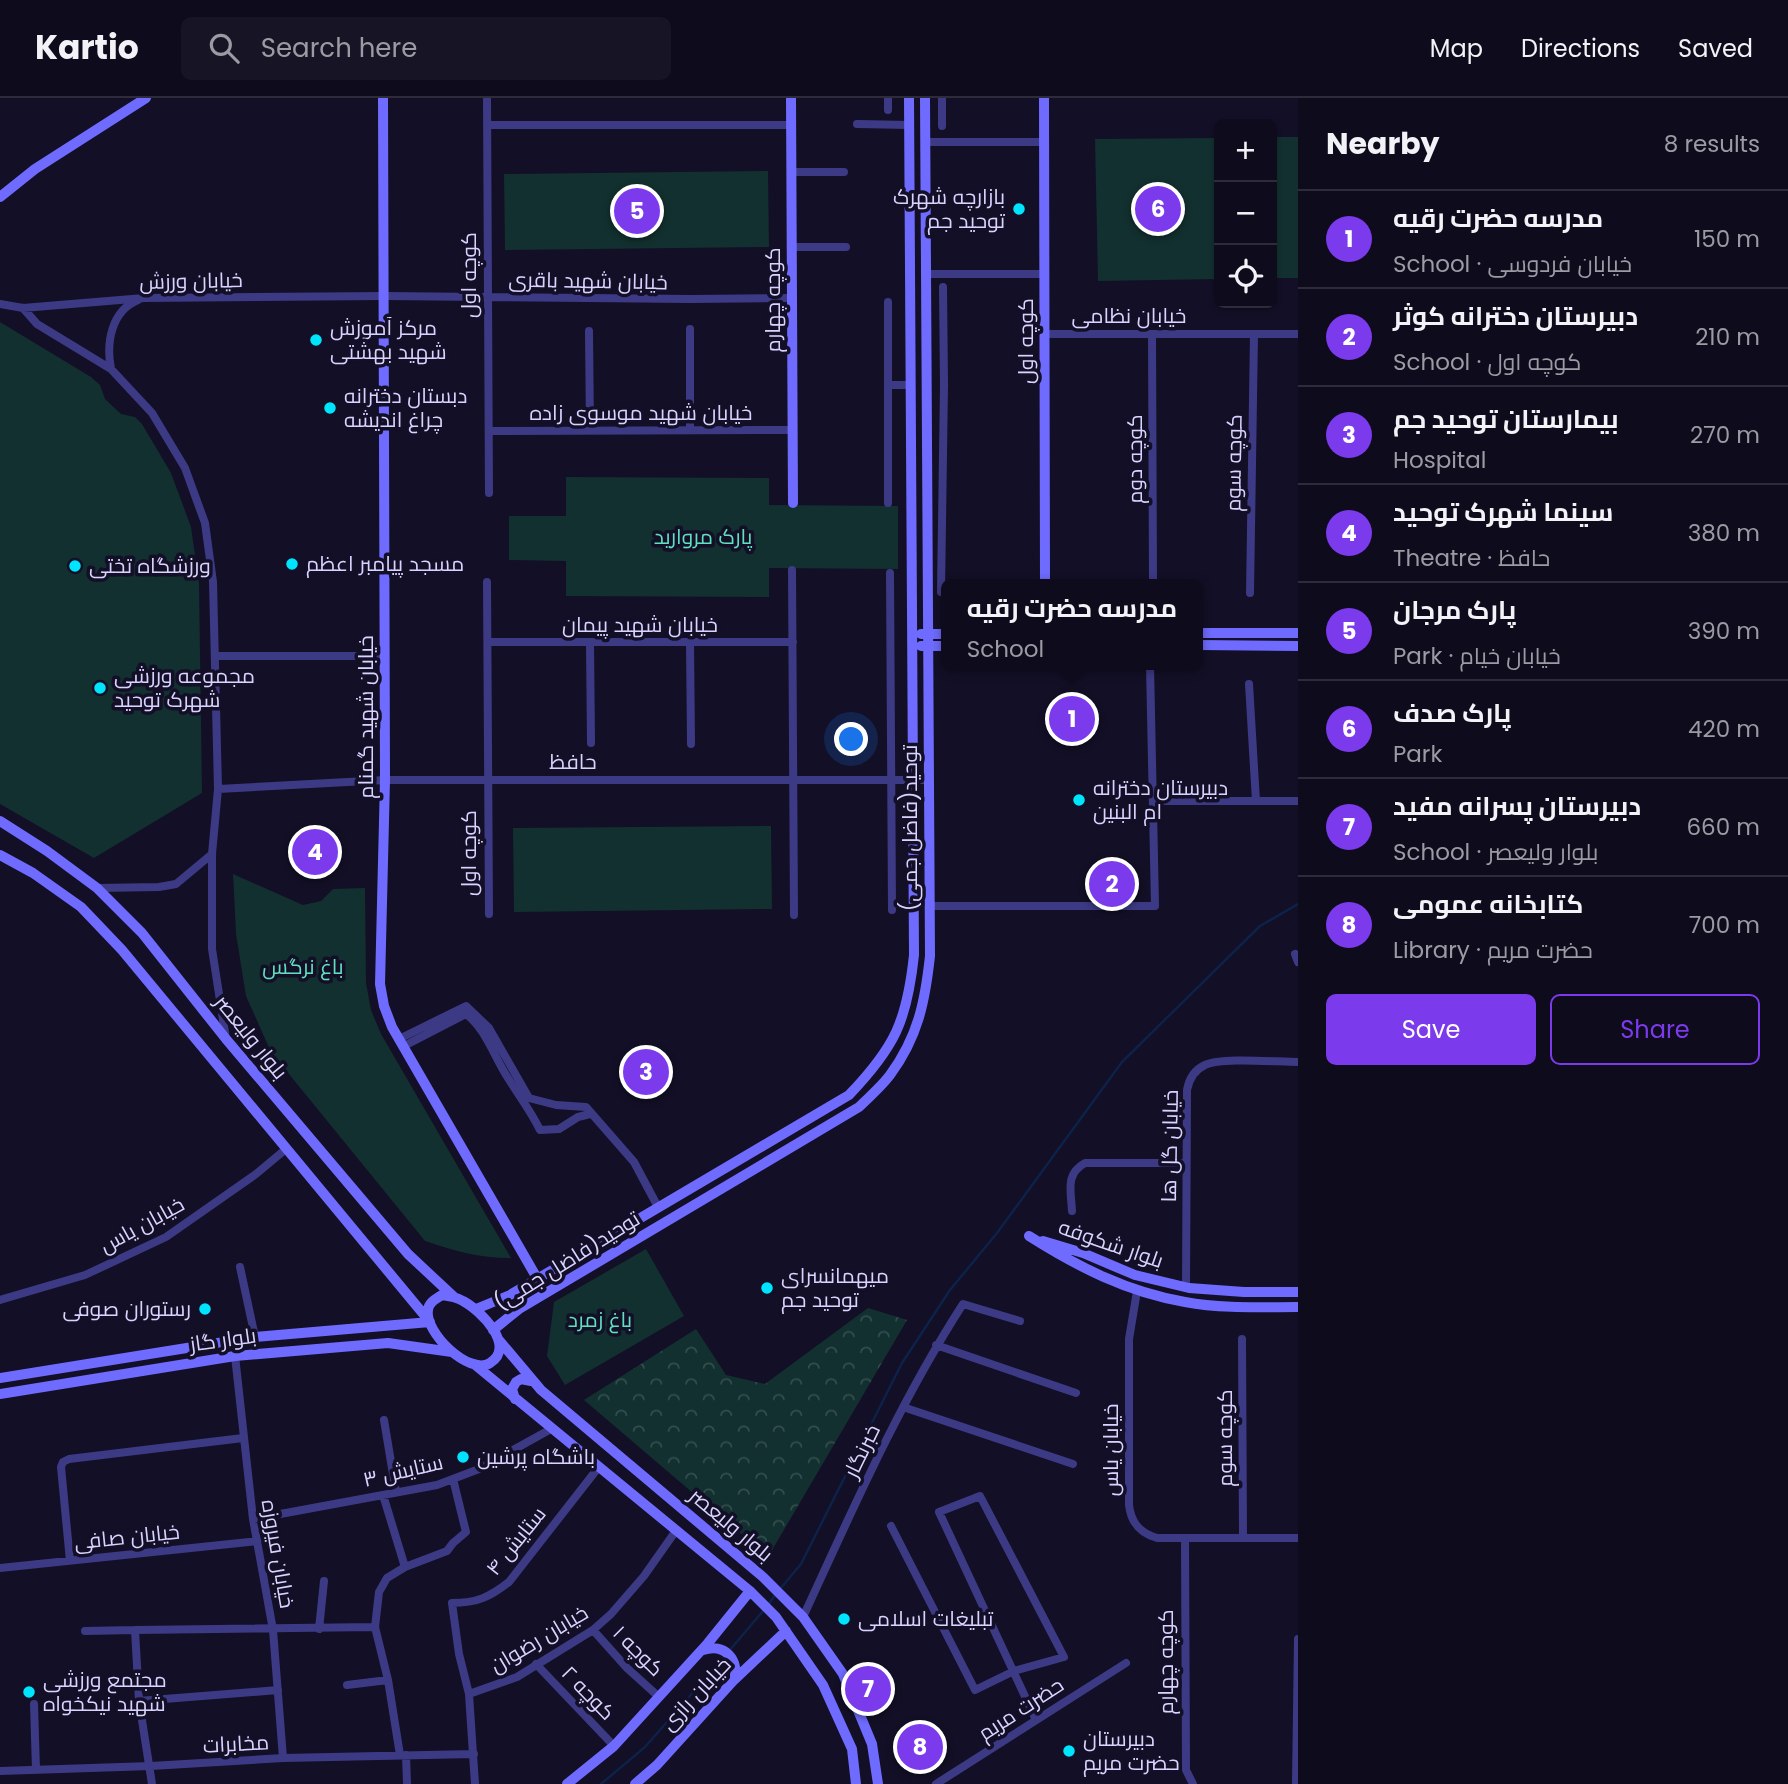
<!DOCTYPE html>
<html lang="en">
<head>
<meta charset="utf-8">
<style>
  :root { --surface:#0e0b1c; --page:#171425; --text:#f1f3f6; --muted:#9b9ba3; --line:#2e2b3b; --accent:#7c3aed }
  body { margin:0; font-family:Poppins,Cairo,sans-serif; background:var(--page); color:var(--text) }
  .controls { position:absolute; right:21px; top:21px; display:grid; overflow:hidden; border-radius:10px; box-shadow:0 2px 5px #0004 }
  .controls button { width:63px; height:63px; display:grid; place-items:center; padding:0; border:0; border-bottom:2px solid var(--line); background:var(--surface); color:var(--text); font:35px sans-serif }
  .you { position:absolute; left:852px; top:642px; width:24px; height:24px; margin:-18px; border:5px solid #fff; border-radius:50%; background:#1a73e8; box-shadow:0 0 0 10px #1a73e833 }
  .badge { display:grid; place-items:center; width:46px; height:46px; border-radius:50%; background:var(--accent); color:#fff; font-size:23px; font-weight:700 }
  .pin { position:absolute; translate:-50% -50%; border:4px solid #fff; box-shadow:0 2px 7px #0006 }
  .popup { position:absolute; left:941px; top:481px; width:262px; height:91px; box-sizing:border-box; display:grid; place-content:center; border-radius:10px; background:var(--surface); filter:drop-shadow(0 2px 5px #0005); font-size:23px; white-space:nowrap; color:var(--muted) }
  .popup b { font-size:26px; color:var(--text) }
  .popup::after { content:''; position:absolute; left:50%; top:100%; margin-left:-14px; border:14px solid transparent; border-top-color:var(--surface) }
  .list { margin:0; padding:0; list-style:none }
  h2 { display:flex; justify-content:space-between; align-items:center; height:91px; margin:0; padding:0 28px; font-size:30px }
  h2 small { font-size:23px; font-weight:400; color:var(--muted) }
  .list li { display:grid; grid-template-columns:46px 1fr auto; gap:21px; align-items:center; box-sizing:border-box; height:98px; padding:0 28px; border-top:2px solid var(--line) }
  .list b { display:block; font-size:26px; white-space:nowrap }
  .list p { margin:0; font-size:23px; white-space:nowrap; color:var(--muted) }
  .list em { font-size:23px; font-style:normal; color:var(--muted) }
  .actions { display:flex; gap:14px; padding:21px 28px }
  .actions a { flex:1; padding:16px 0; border:2px solid var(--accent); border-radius:10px; text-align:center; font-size:24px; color:var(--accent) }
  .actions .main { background:var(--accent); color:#fff }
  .icon { flex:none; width:38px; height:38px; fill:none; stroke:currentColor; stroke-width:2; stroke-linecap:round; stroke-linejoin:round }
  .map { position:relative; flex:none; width:1298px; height:1686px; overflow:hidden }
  header { display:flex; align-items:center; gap:42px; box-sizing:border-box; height:98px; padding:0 35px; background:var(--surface); border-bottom:2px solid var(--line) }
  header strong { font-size:33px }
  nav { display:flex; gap:38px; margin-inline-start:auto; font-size:24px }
  .search { width:490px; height:63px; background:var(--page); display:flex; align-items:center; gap:18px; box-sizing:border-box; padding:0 24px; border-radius:10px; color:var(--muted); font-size:26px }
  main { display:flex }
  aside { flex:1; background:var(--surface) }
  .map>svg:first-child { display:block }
  .forest { fill:url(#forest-crowns) }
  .park { fill:#12302f }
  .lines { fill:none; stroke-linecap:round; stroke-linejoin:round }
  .stream { stroke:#0c2248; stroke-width:2.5 }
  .street { stroke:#3d3a85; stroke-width:8 }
  .secondary { stroke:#6f6bff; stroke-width:10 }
  .poi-dot { fill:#00e5ff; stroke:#130f26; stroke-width:2.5 }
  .labels { text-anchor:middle; stroke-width:7; stroke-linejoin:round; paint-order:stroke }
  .poi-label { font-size:21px; fill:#d9d4ff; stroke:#130f26; text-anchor:start }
  .street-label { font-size:21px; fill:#d9d4ff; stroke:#130f26 }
  .park-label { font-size:21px; fill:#5fe0c0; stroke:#130f26 }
</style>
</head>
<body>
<header>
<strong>Kartio</strong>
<div class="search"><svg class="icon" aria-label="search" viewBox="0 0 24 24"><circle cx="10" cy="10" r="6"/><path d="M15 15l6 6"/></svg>Search here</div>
<nav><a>Map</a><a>Directions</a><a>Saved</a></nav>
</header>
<main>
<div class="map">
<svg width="1298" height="1686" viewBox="0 0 1298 1686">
  <defs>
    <pattern id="forest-crowns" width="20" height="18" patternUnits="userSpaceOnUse" patternTransform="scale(1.75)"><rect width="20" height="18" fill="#12302f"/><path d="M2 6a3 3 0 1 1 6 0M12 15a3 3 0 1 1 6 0" fill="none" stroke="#344d4e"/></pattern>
  </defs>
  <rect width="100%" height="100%" fill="#130f26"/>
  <path class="forest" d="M868,1210L907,1222L768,1459L584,1302L696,1231L726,1277L765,1286Z"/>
  <path class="park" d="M1272,39H1298V180H1272Z
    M1219,40V181L1098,183L1095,41Z
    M768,73L769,149L505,152L504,76Z
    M0,224L91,279L100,287L105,301L121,316L135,319L142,326L171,375L191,429L199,485L202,695L94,760L0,706Z
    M566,379L769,380V407L898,408V471L769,470V499L566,498V463L509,462V418H566Z
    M771,728L772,811L514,814L513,730Z
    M233,776L303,807L321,803L333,791L365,790L366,885L371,912L381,936L511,1160C480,1160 454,1153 425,1143L271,954L246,898L236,836Z
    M646,1151L684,1218L565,1287L547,1258L554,1204Z"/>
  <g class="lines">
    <path class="stream" d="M780,1491L801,1466L902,1265L950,1192L997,1135L1122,964L1260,828L1298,806
      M767,1508L776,1496
      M729,1553L763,1513
      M601,1686L645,1649L725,1558"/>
    <path class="street" d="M487,0L489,395
      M888,0V12
      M942,0V28
      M857,26L909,27
      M487,27H791
      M926,44H1044
      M791,74H844
      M792,149H846
      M926,176H1045
      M888,204V405
      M0,206L23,210L144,200L384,198L691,201L792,200
      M23,210L37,226L111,271L152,315L185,370L205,425L213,484L218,691L212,756V851L226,941
      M690,231V332
      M589,233L590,332
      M1045,236H1298
      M1152,236L1153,486
      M111,271C106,245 111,213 138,202
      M888,287H911
      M489,333L793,332
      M792,472L794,817
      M890,475L892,812
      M487,484L489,816
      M941,494L944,287L943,189
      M1250,495L1254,236
      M488,544H793
      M590,544L591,645
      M690,544L691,646
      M215,558H385
      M1249,586L1256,703
      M218,691L385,682H929
      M1154,703H1298
      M97,790L159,789L176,786L212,756
      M930,808H1155L1150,567
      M1295,856L1298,864
      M399,941L466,908L489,930L529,1000L556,1007L586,1009L634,1064L658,1109
      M404,948L466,916C486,931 494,959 508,980C519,998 531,1013 540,1032L559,1031L578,1019L590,1016
      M1072,1113C1071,1093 1065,1076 1085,1065H1186
      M240,1169L255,1239
      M1186,1189L1187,992C1189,981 1194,972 1205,967C1222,959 1276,964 1298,964
      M1137,1193L1129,1241V1407C1131,1425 1140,1435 1157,1440H1298
      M0,1202L85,1177L166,1139L256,1076L286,1051
      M1242,1241L1243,1440
      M936,1247L1076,1295
      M235,1258L253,1421L273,1532L283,1660
      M903,1309L1073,1366
      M384,1322L396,1394
      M383,1397L405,1469L387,1480L379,1494L375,1529L388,1582L400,1657
      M253,1421L437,1387L479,1371L551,1331
      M891,1428L975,1592L1014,1573L1064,1559L980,1398L939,1414L1036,1622
      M1185,1440L1186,1672L1193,1686
      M70,1463L61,1369L63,1364L69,1361L243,1340
      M405,1469L447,1453L453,1445L466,1434L453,1381
      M0,1470L258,1443
      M803,1519C852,1413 899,1305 963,1206L1020,1223
      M319,1531L324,1483
      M593,1532L627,1570L659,1599
      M85,1533L135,1532
      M536,1566L614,1648
      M347,1587L388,1582
      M469,1596L517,1579L593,1532L611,1516L644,1478L675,1434
      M139,1603L278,1592
      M34,1606L36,1672
      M406,1657L407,1686
      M0,1673L151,1668L283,1660L474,1656
      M152,1686L139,1603L135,1532L375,1529
      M475,1686L469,1596L459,1556L452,1505C477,1505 490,1499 509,1484L598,1370
      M936,1686L1126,1565
      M1296,1686L1298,1541"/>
    <path class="secondary" d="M383,0L385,682L380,886L384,908L392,929L541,1187
      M791,0L793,405
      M1044,0L1045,486
      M0,99L35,71L146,0
      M1198,535H1298
      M921,536H946
      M1198,547L1298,548
      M921,548H946
      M0,723L47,753L97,790L142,835L226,941L408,1156L454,1199
      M0,757L33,775L81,809L122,852L430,1224
      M1029,1138C1078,1169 1127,1194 1185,1204C1222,1211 1261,1209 1298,1209
      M1043,1143L1083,1155L1135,1177L1189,1190L1244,1194H1298
      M442,1197C450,1198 456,1199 463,1203C480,1212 517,1248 490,1265C469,1278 424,1234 428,1212C429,1204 436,1201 442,1197Z
      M476,1211L510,1197L849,997C895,949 907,923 914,857L909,0
      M493,1232L519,1211L859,1009C869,999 881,989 890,977C918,939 925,904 930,858L925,0
      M498,1241L541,1292L763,1479L803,1519L843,1576L872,1646L878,1686
      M474,1266L750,1493L776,1519L823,1587L852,1651L856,1686
      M0,1280L255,1239L430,1224
      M0,1296L235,1258L388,1245L452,1254
      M515,1301L512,1291L516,1284L521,1281L531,1283
      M703,1552C724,1545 740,1561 734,1582
      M567,1686L614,1648L708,1545L750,1493
      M635,1686L657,1667L734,1582L786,1533"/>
  </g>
  <g class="poi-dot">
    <circle cx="1019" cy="111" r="7"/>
    <circle cx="316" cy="242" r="7"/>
    <circle cx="330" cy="310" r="7"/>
    <circle cx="292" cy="466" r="7"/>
    <circle cx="75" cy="468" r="7"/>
    <circle cx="100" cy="590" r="7"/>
    <circle cx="1079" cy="702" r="7"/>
    <circle cx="767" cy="1190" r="7"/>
    <circle cx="205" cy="1211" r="7"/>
    <circle cx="463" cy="1359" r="7"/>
    <circle cx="844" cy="1521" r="7"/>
    <circle cx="29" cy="1594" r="7"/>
    <circle cx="1069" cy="1653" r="7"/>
  </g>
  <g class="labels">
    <g class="poi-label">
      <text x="1005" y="106" text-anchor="end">بازارچه شهرک<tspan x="1005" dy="24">توحید جم</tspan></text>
      <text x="330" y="237">مرکز آموزش<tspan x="330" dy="24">شهید بهشتی</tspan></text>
      <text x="344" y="305">دبستان دخترانه<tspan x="344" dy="24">چراغ اندیشه</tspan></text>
      <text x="306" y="473">مسجد پیامبر اعظم</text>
      <text x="89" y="475">ورزشگاه تختی</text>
      <text x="114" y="585">مجموعه ورزشی<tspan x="114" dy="24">شهرک توحید</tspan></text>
      <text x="1093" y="697">دبیرستان دخترانه<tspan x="1093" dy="24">ام البنین</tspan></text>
      <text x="781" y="1185">میهمانسرای<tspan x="781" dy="24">توحید جم</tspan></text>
      <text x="191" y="1218" text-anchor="end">رستوران صوفی</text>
      <text x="477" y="1366">باشگاه پرشین</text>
      <text x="858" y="1528">تبلیغات اسلامی</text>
      <text x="43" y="1589">مجتمع ورزشی<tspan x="43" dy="24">شهید نیکخواه</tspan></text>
      <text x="1083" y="1648">دبیرستان<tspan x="1083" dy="24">حضرت مریم</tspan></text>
    </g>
    <g class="street-label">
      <text transform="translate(469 177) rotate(-90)" y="7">کوچه اول</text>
      <text transform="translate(191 183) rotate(-1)" y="7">خیابان ورزش</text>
      <text transform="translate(588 183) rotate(1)" y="7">خیابان شهید باقری</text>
      <text transform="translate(773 202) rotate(-90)" y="7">کوچه چهارم</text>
      <text x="1129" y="225">خیابان نظامی</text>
      <text transform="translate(1026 243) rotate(-90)" y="7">کوچه اول</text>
      <text x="641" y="322">خیابان شهید موسوی زاده</text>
      <text transform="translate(1135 361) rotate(-90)" y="7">کوچه دوم</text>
      <text transform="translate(1234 365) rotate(-89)" y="7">کوچه سوم</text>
      <text x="640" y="534">خیابان شهید پیمان</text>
      <text transform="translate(366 619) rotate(-90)" y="7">خیابان شهید گمنام</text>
      <text x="573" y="671">حافظ</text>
      <text transform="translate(910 730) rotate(-90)" y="7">توحید(فاضل جمی)</text>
      <text transform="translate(469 755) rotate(-90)" y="7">کوچه اول</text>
      <text transform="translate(251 939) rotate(51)" y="7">بلوار ولیعصر</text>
      <text transform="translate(1170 1048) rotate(-89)" y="7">خیابان گل ها</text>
      <text transform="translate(142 1127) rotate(-29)" y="7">خیابان یاس</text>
      <text transform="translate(1111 1146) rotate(19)" y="7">بلوار شکوفه</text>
      <text transform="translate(567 1163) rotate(-32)" y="7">توحید(فاضل جمی)</text>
      <text transform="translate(223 1242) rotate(-8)" y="7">بلوار گاز</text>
      <text transform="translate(1225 1340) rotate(-90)" y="7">کوچه سوم</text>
      <text transform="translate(1111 1352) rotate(-90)" y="7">خیابان یاس</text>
      <text transform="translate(862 1353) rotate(-64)" y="7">خبرنگار</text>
      <text transform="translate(403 1373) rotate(-13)" y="7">ستایش ۳</text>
      <text transform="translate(731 1427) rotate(40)" y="7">بلوار ولیعصر</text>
      <text transform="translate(127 1439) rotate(-6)" y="7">خیابان صافی</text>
      <text transform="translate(516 1443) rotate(-51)" y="7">ستایش ۴</text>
      <text transform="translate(278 1456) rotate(80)" y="7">خیابان فیروزه</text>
      <text transform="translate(539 1541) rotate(-31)" y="7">خیابان رضوان</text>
      <text transform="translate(638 1553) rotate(45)" y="7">کوچه ۱</text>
      <text transform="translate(1166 1564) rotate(-90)" y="7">کوچه چهارم</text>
      <text transform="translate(588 1595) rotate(46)" y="7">کوچه ۲</text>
      <text transform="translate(696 1596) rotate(-47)" y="7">خیابان رازی</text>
      <text transform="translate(1021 1611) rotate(-33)" y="7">حضرت مریم</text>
      <text transform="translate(236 1646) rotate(-3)" y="7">مخابرات</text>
    </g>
    <g class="park-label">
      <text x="703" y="446">پارک مروارید</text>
      <text x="303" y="876">باغ نرگس</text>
      <text x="600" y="1229">باغ زمرد</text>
    </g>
  </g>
</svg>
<div class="controls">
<button>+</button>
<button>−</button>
<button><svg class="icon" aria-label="locate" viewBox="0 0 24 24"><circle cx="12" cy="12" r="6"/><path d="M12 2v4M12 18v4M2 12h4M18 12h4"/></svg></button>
</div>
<div class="you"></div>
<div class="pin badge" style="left:1072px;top:621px">1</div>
<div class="popup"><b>مدرسه حضرت رقیه</b>School</div>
<div class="pin badge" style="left:1112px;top:786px">2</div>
<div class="pin badge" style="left:646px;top:974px">3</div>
<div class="pin badge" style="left:315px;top:754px">4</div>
<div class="pin badge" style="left:637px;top:113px">5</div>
<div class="pin badge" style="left:1158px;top:111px">6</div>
<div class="pin badge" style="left:868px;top:1591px">7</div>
<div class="pin badge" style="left:920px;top:1649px">8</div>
</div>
<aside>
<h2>Nearby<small>8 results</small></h2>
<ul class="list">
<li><span class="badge">1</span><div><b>مدرسه حضرت رقیه</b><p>School · خیابان فردوسی</p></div><em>150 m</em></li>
<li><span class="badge">2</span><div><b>دبیرستان دخترانه کوثر</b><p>School · کوچه اول</p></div><em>210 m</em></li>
<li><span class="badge">3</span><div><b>بیمارستان توحید جم</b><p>Hospital</p></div><em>270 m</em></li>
<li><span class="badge">4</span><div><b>سینما شهرک توحید</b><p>Theatre · حافظ</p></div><em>380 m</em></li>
<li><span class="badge">5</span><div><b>پارک مرجان</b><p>Park · خیابان خیام</p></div><em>390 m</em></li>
<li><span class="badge">6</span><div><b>پارک صدف</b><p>Park</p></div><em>420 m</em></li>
<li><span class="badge">7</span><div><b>دبیرستان پسرانه مفید</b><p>School · بلوار ولیعصر</p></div><em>660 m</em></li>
<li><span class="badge">8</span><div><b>کتابخانه عمومی</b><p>Library · حضرت مریم</p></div><em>700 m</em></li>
</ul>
<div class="actions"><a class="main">Save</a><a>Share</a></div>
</aside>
</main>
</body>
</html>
